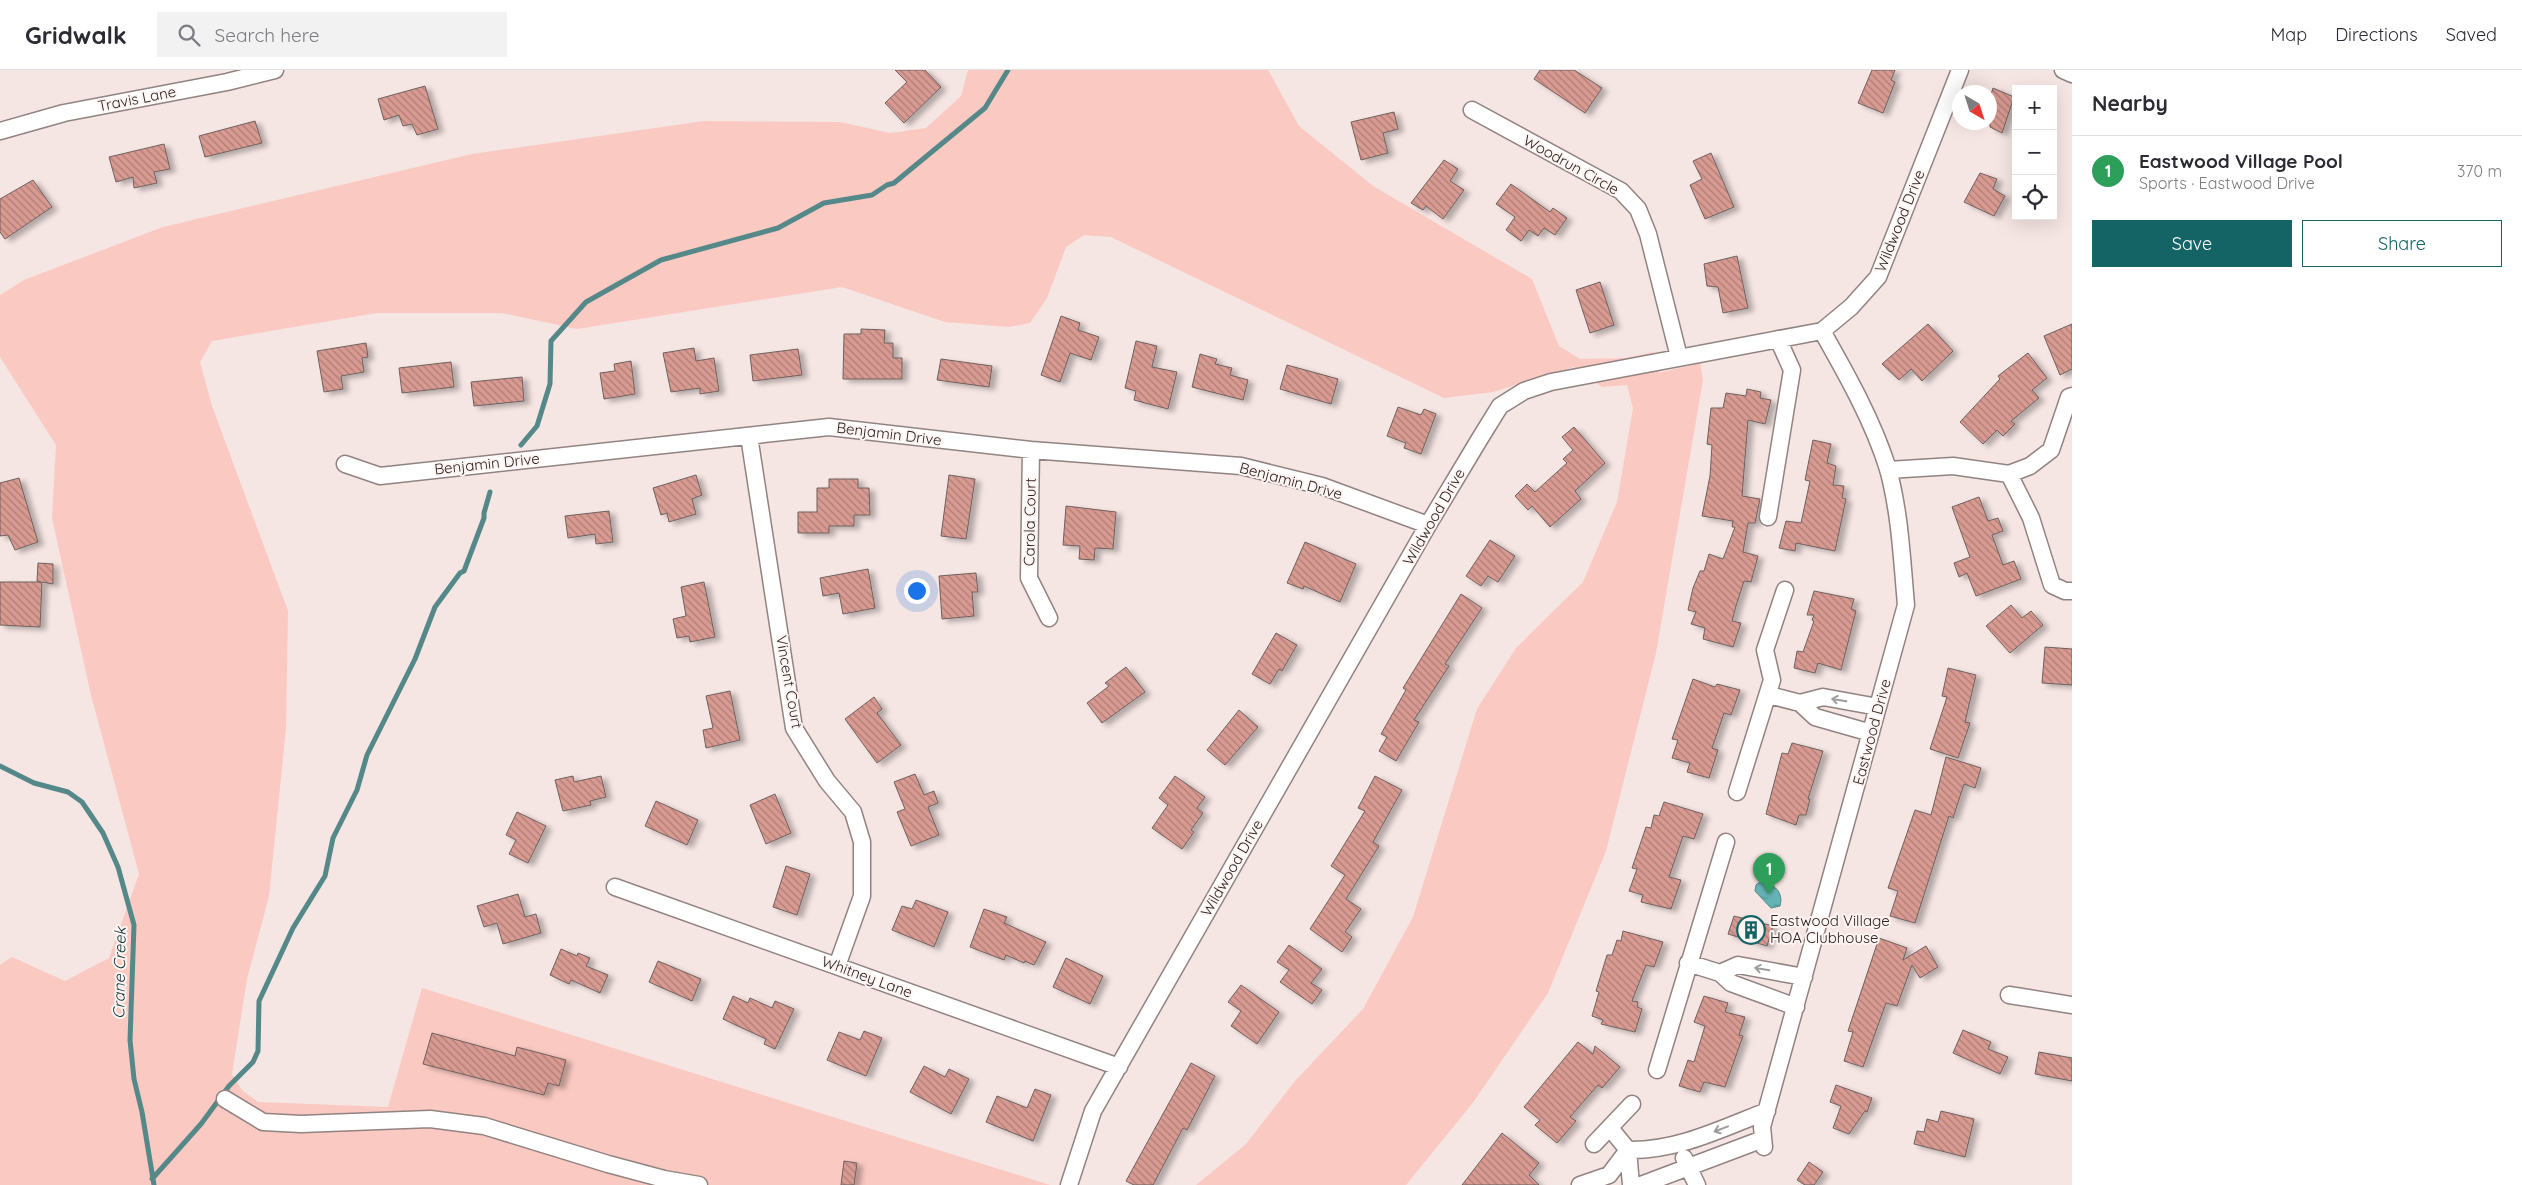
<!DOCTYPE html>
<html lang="en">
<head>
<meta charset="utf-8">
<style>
  :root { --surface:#fff; --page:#f2f2f3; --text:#2b2b33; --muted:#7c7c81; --line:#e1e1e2; --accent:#146466 }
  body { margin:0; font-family:Quicksand,sans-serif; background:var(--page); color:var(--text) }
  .controls { position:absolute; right:15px; top:15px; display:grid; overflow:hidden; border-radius:0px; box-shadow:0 5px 20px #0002 }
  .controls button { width:45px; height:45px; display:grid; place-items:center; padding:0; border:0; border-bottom:1px solid var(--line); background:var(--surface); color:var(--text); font:25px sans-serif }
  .compass { position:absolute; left:1952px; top:15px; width:45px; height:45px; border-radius:50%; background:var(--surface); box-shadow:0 5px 20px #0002; rotate:141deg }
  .you { position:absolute; left:916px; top:520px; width:18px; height:18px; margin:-12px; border:4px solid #fff; border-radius:50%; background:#1a73e8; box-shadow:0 0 0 8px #1a73e833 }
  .badge { display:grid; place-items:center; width:32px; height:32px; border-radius:50%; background:var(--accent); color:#fff; font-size:16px; font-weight:700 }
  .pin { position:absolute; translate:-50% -41px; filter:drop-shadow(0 1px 2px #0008) }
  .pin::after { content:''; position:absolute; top:26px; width:18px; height:15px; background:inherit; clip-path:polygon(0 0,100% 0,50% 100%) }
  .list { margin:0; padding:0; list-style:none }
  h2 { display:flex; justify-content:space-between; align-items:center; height:65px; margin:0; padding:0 20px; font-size:21px }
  h2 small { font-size:16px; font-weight:400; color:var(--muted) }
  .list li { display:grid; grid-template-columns:32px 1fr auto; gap:15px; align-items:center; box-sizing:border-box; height:70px; padding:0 20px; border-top:1px solid var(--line) }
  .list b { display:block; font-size:19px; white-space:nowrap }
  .list p { margin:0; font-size:16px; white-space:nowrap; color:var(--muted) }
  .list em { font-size:16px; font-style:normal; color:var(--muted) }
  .actions { display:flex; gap:10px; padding:15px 20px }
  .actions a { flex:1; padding:11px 0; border:1px solid var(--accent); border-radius:0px; text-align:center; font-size:18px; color:var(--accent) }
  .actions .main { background:var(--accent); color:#fff }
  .icon { flex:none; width:28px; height:28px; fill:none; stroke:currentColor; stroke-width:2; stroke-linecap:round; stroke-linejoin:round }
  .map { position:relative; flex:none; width:2072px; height:1115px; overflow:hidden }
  header { display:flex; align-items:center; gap:30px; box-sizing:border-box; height:70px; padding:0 25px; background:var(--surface); border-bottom:1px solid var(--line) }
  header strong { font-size:24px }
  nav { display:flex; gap:28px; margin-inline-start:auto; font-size:18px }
  .search { width:350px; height:45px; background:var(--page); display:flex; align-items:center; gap:12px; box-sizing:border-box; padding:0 18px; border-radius:0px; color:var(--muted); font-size:19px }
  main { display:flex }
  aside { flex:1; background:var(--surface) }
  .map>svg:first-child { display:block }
  .grass { fill:#fac9c1 }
  .water { fill:url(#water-ripples); stroke:#548889 }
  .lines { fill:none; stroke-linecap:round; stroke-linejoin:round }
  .stream { stroke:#548889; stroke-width:5 }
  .building { fill:url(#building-back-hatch); stroke:#6e605e; filter:url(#shadow) }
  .minor-casing { stroke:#918381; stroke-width:19 }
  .minor { stroke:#fff; stroke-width:16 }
  .oneway { stroke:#9f9c9c }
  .labels { text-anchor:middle; stroke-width:4; stroke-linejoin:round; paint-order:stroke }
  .street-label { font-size:15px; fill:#292322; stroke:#fef4f2 }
  .poi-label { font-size:15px; fill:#292322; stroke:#fef4f2; text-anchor:start }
  .water-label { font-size:16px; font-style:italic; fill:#0c3334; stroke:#fef4f2 }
</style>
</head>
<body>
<header>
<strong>Gridwalk</strong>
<div class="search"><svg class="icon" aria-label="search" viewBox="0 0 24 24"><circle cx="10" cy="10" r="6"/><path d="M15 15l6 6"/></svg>Search here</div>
<nav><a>Map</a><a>Directions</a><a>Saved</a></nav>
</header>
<main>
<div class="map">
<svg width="2072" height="1115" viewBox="0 0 2072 1115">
  <defs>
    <pattern id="water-ripples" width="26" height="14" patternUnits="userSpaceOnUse" patternTransform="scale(1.25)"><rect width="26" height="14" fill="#66b3b5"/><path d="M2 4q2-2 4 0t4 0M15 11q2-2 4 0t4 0" fill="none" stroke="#549193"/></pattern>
    <pattern id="building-back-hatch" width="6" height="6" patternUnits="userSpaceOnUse" patternTransform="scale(1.25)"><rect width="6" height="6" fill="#d89a91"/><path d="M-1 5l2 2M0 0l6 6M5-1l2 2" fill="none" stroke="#af7d76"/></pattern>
    <filter id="shadow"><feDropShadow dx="5.5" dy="3" stdDeviation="2.5" flood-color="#0004"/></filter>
  </defs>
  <rect width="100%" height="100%" fill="#f5e5e3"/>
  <path class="grass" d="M968,0H1268L1299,56L1373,116L1532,209L1559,276L1580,289L1625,288L1654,282L1659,303L1700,293L1703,310L1656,583L1606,781L1548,923L1472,1034L1406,1115H1196L1246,1074L1295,1011L1363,939L1413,847L1477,639L1516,578L1583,512L1617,432L1633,338L1627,315L1602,317L1574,297L1493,322L1444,328L1111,167L1084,165L1066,177L1047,228L1030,253L1009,257L945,252L842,217L577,259L502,243H377L212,271L200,292L212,336L288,541L286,658L269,826L247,909L232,1004L242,1020L258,1032L388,1037L422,918L1050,1115H0V895L12,887L65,911L109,888L139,804L91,625L52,448L56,375L0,287V225L24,210L163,157L472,84L704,51L840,52L890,63L926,58L961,26Z"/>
  <path class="water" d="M1761,811C1774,814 1784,822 1780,836L1771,838L1755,821L1756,815Z"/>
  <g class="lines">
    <path class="stream" d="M521,375L537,356L550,314L551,271L586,232L661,190L778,158L824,133L872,125L887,115L894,113L985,38L1008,0
      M0,696L34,713L68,722L82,732L103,763L118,797L134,855L130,970L134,1009L142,1042L154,1115
      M152,1109L201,1054L229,1016L253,992L258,981L259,931L293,858L325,806L333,768L357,720L367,685L415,589L435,537L460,503L464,501L484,448V443L490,422"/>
  </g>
  <path class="building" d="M895,0H925L941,17L904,53L885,33L907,12Z
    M1540,0H1574L1602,18L1585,43L1534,9Z
    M1872,0H1895L1891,10L1895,12L1883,43L1858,33Z
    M425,16L438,59L417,65L412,54L403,56L399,45L384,50L378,29Z
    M1993,18L2014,27L2002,63L1990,57V28Z
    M1394,42L1398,59L1383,63L1388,83L1361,90L1351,52Z
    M255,51L262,73L205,87L199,66Z
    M164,74L170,99L154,102L157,113L134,118L133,107L116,112L109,87Z
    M1711,83L1734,137L1705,149L1690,115L1702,109L1693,91Z
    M1444,90L1458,99L1450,111L1464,120L1443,149L1426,136L1423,140L1411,133Z
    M1980,103L1997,109L1993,119L2005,126L1994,146L1964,132Z
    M33,110L52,137L5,169L0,162V129Z
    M1511,114L1550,142L1553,138L1567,148L1555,165L1544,158L1538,166L1529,160L1521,171L1506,160L1515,147L1496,134Z
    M1737,186L1748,238L1723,243L1718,217L1707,216L1704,194Z
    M1600,212L1614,255L1590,263L1576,220Z
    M1061,246L1080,253L1078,260L1099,267L1091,290L1070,283L1060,312L1041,305Z
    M1928,254L1953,281L1922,311L1911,299L1899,310L1882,294Z
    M2072,254V299L2060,305L2044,266Z
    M861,259L885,260L884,273H893V288H902V309H843L844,264H861Z
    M1136,271L1157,276L1152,297L1177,302L1168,339L1134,330L1136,321L1125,318Z
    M366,273L368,287L362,288L364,302L341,306L343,319L324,322L317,281Z
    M694,278L696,291L714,288L719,321L700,324V318L671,322L663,283Z
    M798,279L802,305L753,311L750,285Z
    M2028,283L2047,308L2032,320L2039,328L2011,351L2015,354L2003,366L1997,360L1983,374L1960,352L2000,309L1998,306Z
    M1200,284L1217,289L1215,294L1232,298L1230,305L1248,310L1243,330L1192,317Z
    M941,289L992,296L989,317L937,310Z
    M631,291L635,324L604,329L600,303L615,301L614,294Z
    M451,292L454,317L402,323L399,298Z
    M1287,295L1338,309L1331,334L1280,319Z
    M522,307L524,331L474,336L471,312Z
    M1747,319L1761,322L1760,328L1771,330L1765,354L1748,350L1742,426L1760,429L1755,453H1748L1743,482L1758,486L1751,512L1744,511L1736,536L1732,551L1741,553L1733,577L1703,569L1705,558L1691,554L1696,542L1688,540L1693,518L1700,501H1704L1709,484L1723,489L1735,457H1732L1733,451L1702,446L1710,406L1712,375L1707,374L1711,338H1723L1726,323L1746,326Z
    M1398,337L1421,345L1424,339L1436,344L1421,384L1404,378L1406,373L1387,366Z
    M1574,357L1605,393L1575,421L1581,429L1550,457L1532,436L1528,440L1515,426L1527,414L1535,422L1567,393L1563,389L1573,380L1562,367Z
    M1813,370L1831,374L1827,393L1836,396L1833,415L1844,416L1842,428L1846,429L1835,481L1796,473L1795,481L1779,478L1786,451L1801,453L1810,411L1805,410Z
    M696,405L702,425L692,429L696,444L669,452L667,443L661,445L653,418Z
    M949,405L975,409L966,469L941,466Z
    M19,408L38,472L15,480L8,465L0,466V413Z
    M829,409H858V418H869L870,445H854V456H829V463H798V442H817V418H829Z
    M1979,427L1988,451L1998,448L2003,461L1992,465L2003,495L2014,491L2021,509L1976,526L1967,503L1959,507L1954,493L1970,487L1952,437Z
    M1066,436L1116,442L1113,479L1095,478L1094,490L1079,489L1080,476L1063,475Z
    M609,441L613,472L596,474L595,464L568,468L565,446Z
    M1490,470L1515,486L1498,512L1488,506L1481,516L1466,506Z
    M1305,472L1356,494L1340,532L1304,516L1303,519L1287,513Z
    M38,493L53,494V514L42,512L40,557L0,555V512H41L37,511Z
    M868,499L875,538L843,544L839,523L823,526L820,508Z
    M976,503L978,522H972L974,546L942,549L939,506Z
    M704,512L715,567L690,572L689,566L677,568L673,549L686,546L681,517Z
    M1814,521L1854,529L1851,539L1856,541L1841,600L1818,593L1815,603L1794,598L1797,581L1803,582L1814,551L1812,550L1814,545H1807Z
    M1461,524L1482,538L1445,594L1449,596L1414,650L1419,652L1396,691L1379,681L1387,667L1381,664L1406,620L1403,618Z
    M2011,535L2022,548L2031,541L2043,555L2010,583L1986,556Z
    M1276,563L1297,575L1282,601L1279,599L1270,614L1252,604Z
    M2045,577L2072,579V615L2042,613Z
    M1126,597L1145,622L1102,653L1087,633L1109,616L1105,613Z
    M1948,598L1976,605L1965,652L1970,653L1958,688L1930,679L1947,627L1942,626Z
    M1693,609L1715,617L1717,614L1740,620L1731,645L1724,643L1720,655L1712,678L1718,680L1709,708L1687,702L1690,693L1672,688L1678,670L1672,669Z
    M730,621L740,670L706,678L703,660L713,658L706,626Z
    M874,627L882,639L877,643L901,675L877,693L845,649Z
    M1239,640L1258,657L1225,695L1207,680Z
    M1792,673L1823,681L1808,729H1810L1806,745H1799L1796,755L1766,744L1782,683L1788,684Z
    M1946,687L1981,698L1975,718L1964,714L1953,748L1949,746L1915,853L1890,846L1898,821L1888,818L1915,740L1931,745Z
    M915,704L924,725L934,721L938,733L928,737L939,765L911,776L897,742L905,739L894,712Z
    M573,706L574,712L601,706L606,727L590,731L591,735L563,741L555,710Z
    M1175,706L1205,727L1197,738L1203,743L1191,760L1194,762L1182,779L1152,758L1168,735L1159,728Z
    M1375,706L1402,720L1373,772L1379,776L1346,829L1361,839L1345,862L1352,867L1342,882L1310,859L1345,805L1331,796L1365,741L1358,738Z
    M775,724L791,763L766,774L750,735Z
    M656,731L698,750L687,775L645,756Z
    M1664,732L1703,744L1694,769L1683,766L1669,807L1681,810L1671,839L1641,832L1643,825L1629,821L1637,799L1632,798L1646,757L1651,758L1654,745L1659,746Z
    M517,742L546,756L528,793L509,784L516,770L506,765Z
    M786,796L810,804L797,845L773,837Z
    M518,824L525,847L536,844L541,863L503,874L497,853L484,857L477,836Z
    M916,830L948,842L934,877L892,860L902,836L912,839Z
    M984,839L1007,847L1004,853L1046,872L1034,895L1025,891L1024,893L1006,885L1004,890L970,877Z
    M1734,846L1773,856L1767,876L1728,864Z
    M1623,861L1663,872L1654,897L1646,895L1632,931L1638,932L1637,937L1642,939L1635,962L1601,954L1603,950L1592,946L1599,922L1596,921L1607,885H1612L1617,870L1621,871Z
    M1879,868L1907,878L1903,890L1926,876L1938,897L1920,908L1912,895L1897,936L1886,933L1863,997L1844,991L1853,962L1848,961Z
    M1289,875L1322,899L1311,913L1322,920L1312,934L1280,912L1289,900L1277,892Z
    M561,879L577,886L578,883L590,888L586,896L608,905L600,923L571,910L569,914L550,905Z
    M1066,888L1103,906L1090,934L1053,917Z
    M658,891L701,909L692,931L649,912Z
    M1241,915L1279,942L1257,974L1231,956L1241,941L1228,932Z
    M733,926L748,933L750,928L772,938L775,931L794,939L775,979L764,974L766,969L723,949Z
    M1704,926L1728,933L1725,942L1745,947L1739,965L1743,966L1725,1017L1704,1012L1700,1022L1679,1016L1688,990L1694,992L1705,956L1694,952Z
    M1963,960L1991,972L1988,979L2008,987L2000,1004L1953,983Z
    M864,961L882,968L866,1006L827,990L839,962L860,970Z
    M432,963L515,986L517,977L566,990L559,1016L548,1013L544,1025L423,994Z
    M1578,972L1593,984L1595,976L1620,997L1602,1018L1598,1015L1570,1047L1576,1051L1557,1073L1535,1055L1540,1050L1524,1037Z
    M2039,982L2072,988V1011L2035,1004Z
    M1191,993L1215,1006L1187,1060L1183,1058L1153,1115H1134L1126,1111Z
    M924,996L945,1007L949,999L969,1009L951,1044L910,1022Z
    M1836,1015L1872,1028L1867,1042L1865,1041L1849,1064L1833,1058L1841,1036L1830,1032Z
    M1035,1019L1051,1025L1033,1071L986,1052L997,1026L1027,1038Z
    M1941,1041L1974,1049L1965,1087L1914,1074L1917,1061L1924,1062L1927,1049L1938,1052Z
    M1502,1063L1539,1093L1529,1105L1539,1115H1462Z
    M844,1091L857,1093L854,1115H841Z
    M1809,1092L1823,1102L1814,1115H1805L1797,1110Z"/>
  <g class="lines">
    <defs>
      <path id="minor" d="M2063,0L2072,4
        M1472,40L1621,121L1638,139L1648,164L1679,287
        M0,61L64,43L227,12L275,0
        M2072,326L2069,327L2051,380L2030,396L2009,404L2031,448L2052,515L2065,521H2072
        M749,366L794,658L827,711L853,742L862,772V826L837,896
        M1031,380L1029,508L1049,548
        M345,394L380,406L829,357L1031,380L1241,396L1322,416L1428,455
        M1888,400L1953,396L2009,404
        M1768,447L1792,300L1778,269
        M1769,625L1800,633L1815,647L1871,663
        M1800,633L1823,627L1878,637
        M1737,722L1772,610L1765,580L1785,520
        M615,817L1119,997
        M1688,893L1720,903L1731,913L1796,937
        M1720,903L1738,895L1804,907
        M2009,925L2072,935
        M1657,1000L1726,772
        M225,1029L263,1052L301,1054L430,1049L484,1056L608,1094L664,1109L699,1115
        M1610,1058L1628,1080L1631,1115
        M1594,1074L1632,1034
        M1764,1077L1762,1057L1906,535C1902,490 1900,443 1888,399C1873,351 1847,305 1822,261
        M1684,1088L1697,1115
        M1069,1115L1093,1041L1428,455L1479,370L1500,336L1524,321L1551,312L1822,261L1851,237L1878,207L1960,0
        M1580,1115L1609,1105L1628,1080C1677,1081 1721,1059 1767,1041
        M1641,1115L1763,1069"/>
    </defs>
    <use href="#minor" class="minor-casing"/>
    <use href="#minor" class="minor"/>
  </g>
  <defs><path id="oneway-shaft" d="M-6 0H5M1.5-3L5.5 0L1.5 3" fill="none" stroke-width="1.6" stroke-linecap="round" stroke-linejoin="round" transform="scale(1.25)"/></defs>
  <g class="oneway">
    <use href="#oneway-shaft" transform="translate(1839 630) rotate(-170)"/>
    <use href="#oneway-shaft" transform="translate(1762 899) rotate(-170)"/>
    <use href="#oneway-shaft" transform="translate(1721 1059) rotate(159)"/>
  </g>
  <defs>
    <symbol id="building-ring" viewBox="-11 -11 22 22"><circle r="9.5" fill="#fef4f2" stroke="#146466" stroke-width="1.5"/><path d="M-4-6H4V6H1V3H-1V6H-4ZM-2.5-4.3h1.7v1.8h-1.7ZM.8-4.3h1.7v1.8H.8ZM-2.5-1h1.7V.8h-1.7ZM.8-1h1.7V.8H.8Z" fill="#146466"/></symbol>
  </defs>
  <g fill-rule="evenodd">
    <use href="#building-ring" x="1735" y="844" width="32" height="32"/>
  </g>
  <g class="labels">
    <g class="street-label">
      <text transform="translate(137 29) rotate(-11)" y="5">Travis Lane</text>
      <text transform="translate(1571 95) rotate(29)" y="5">Woodrun Circle</text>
      <text transform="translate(1900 151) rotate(-68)" y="5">Wildwood Drive</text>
      <text transform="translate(889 364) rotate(7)" y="5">Benjamin Drive</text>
      <text transform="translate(487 394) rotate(-6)" y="5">Benjamin Drive</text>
      <text transform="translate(1291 411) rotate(15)" y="5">Benjamin Drive</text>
      <text transform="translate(1434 447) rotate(-60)" y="5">Wildwood Drive</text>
      <text transform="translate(1030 452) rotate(-89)" y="5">Carola Court</text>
      <text transform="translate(789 612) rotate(80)" y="5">Vincent Court</text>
      <text transform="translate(1872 662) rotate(-75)" y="5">Eastwood Drive</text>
      <text transform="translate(1232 798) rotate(-60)" y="5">Wildwood Drive</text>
      <text transform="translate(867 907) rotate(20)" y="5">Whitney Lane</text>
    </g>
    <g class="poi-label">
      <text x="1770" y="856">Eastwood Village<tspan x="1770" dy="17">HOA Clubhouse</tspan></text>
    </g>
    <g class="water-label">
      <text transform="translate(119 903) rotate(-89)" y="6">Crane Creek</text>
    </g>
  </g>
</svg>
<div class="controls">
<button>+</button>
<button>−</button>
<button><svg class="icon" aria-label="locate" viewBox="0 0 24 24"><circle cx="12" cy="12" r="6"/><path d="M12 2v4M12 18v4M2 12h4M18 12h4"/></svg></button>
</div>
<svg class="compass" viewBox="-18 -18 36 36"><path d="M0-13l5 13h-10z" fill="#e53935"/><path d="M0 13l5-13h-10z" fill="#7c7c81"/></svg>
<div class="you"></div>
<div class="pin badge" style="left:1769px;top:824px;background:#2e9e5b">1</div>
</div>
<aside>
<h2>Nearby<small></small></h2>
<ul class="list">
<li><span class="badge" style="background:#2e9e5b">1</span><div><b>Eastwood Village Pool</b><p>Sports · Eastwood Drive</p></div><em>370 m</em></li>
</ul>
<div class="actions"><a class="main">Save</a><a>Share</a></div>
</aside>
</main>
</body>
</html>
